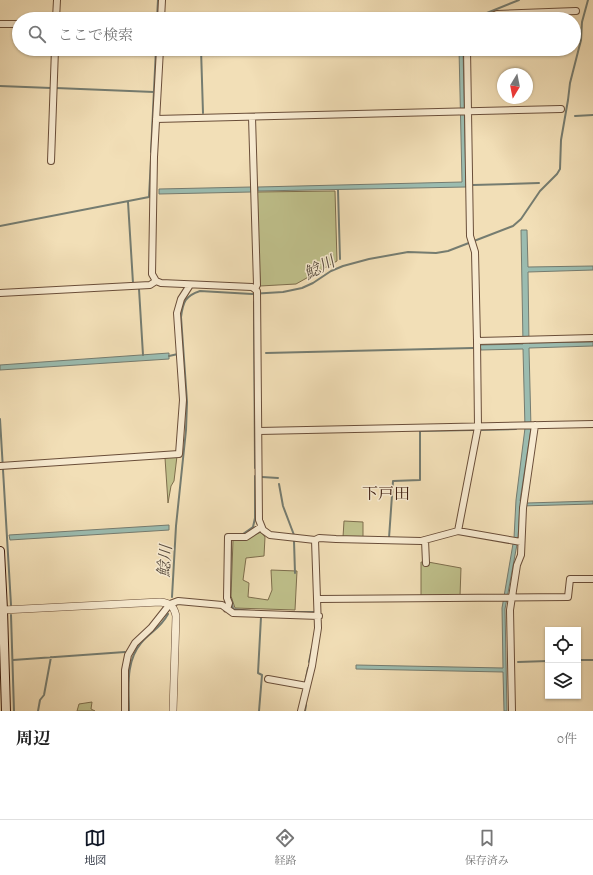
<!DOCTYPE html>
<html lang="ja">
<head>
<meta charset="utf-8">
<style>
  :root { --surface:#fff; --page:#f6f6f6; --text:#222; --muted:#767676; --line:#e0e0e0; --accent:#111827 }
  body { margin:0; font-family:Alegreya,"Noto Serif JP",serif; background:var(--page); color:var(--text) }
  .controls { position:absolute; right:12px; bottom:12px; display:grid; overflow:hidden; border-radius:0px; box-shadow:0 1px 3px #0004 }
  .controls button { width:36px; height:36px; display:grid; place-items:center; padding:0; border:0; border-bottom:1px solid var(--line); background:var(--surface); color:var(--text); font:20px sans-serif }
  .compass { position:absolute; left:497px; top:68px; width:36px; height:36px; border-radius:50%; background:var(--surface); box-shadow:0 1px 3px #0004; rotate:190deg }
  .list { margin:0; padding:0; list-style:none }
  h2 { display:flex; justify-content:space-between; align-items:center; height:52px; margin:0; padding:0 16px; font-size:17px }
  h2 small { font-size:13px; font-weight:400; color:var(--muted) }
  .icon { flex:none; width:22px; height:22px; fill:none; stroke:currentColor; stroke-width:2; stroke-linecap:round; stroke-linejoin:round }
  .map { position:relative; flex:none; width:593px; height:711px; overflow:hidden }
  .search { position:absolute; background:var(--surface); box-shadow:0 1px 3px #0004; left:12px; right:12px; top:12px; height:44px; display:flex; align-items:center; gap:10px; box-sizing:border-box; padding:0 14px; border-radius:22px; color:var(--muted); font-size:15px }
  .sheet { height:108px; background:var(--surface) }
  nav { display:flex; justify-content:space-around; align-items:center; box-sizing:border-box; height:56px; border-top:1px solid var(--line); background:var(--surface); font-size:11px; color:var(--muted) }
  nav a { display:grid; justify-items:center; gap:2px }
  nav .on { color:var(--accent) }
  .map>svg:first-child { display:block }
  .green { fill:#bfc08b; stroke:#7e6e4d }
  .water { fill:#9bbcb0; stroke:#757c70 }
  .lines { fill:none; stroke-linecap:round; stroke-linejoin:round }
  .stream { stroke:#757c70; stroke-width:2 }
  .minor-casing { stroke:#6a4e39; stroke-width:8 }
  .tertiary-casing { stroke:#6a4e39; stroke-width:8 }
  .secondary-casing { stroke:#3d1d0f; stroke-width:10 }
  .minor { stroke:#f7ead0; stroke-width:6 }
  .tertiary { stroke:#f7ead0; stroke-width:7 }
  .secondary { stroke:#f7ead0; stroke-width:8 }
  .labels { text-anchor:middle; stroke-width:3; stroke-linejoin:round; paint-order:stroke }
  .water-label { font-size:16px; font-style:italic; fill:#594d3f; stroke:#f7ead0 }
  .neighbourhood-label { font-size:16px; fill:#3d1d0f; stroke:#f7ead0 }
</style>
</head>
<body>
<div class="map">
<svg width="593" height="711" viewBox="0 0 593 711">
  <rect width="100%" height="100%" fill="#f2dfb7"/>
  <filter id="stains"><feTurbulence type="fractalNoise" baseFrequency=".005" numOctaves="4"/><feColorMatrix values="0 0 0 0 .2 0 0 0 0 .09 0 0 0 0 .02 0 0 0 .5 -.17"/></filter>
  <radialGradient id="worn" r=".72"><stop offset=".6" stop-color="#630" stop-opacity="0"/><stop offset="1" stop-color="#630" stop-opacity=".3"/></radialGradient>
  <path class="green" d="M335,191L337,261L296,284L260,286L257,192Z
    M177,456L174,481L171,486L168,503L165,458Z
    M344,521L363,522V538L343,537Z
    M261,532L265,537L264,556L246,558L243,580L249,583L248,597L268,600L272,590L271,570L297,571L295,610L235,608L231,596L233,540L246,539Z
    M421,562H428L461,568L460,596H421Z
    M92,702L91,709L95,711H77L79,704Z"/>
  <path class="water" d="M459,49H463L466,187L258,191V187L462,182Z
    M251,187V192L159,194V189Z
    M521,230H527L528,267L593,266V270L528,272L529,343L593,342V346L529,348L531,428L520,501L527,503L593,501V504L520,506L518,539L505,609L507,711H504L503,672L356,669V665L503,668L502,608L514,538L516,500L525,428L523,349L481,350L480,345L523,344Z
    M169,353V359L0,370V365Z
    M169,525V530L10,540L9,535Z"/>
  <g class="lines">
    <path class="stream" d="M157,19L158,0
      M472,19L519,0
      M201,49L203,113
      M0,86L51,88
      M56,88L154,92
      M575,116L593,115
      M151,152L156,49
      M473,185L539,183
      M338,190L340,259
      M128,202L133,283
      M0,226L149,197L151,159
      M139,289L143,355
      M254,302L255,468
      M266,353L473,348
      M169,356L178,354
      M0,419L11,605
      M481,430L516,429
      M262,477L278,478
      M279,484L283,506L294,535
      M243,534L253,527L255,518V476
      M389,538L393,481L420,480V431L473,430
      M231,541L230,598L232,602L233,609L251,611
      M294,541L295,573
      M172,597L176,526L186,430L187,402L181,317C183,302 185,296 200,291L252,294L283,292L302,288L313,283L331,271L343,266L369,259L408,252L436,253L448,251L513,226L521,219L540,191L557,174L560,169L561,140L568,100L570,83L581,40L582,22L588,0
      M276,612H314
      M11,615L14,711
      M13,660L125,652
      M578,660H593
      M309,662L312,648
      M518,662L548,661
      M305,683L308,668
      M38,711L40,700L44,695L51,657
      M129,711C129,688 125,662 141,643C151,631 160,629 168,614
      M259,711L262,675L258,673L261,617
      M305,711L306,705"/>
    <defs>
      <path id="minor" d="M56,19L57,0
        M161,19L162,0
        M486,19L497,14L576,11
        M0,24H19
        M160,49L154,157L152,274L156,281L161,283L252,287L257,291L259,520L263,530L270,535L315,540L319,538L336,539L421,541L458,531L521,542
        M467,49L470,236L475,252L477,341L593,338
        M252,117L257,285L255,289
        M156,119L561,109
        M51,161L55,49
        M0,293L150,285L156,281
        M259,431L593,424
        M0,466L179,454L183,400L177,313L181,299L190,285
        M458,531L478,427L477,341
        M425,540L426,563
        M318,599L568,597L570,579H593
        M227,609L229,603L227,598L228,537H246L261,527
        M268,679L307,686
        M125,711V670L128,655L135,643L151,628L170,604L178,601L222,605L233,613L319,616
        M301,711L312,666L318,628L315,540
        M512,711L510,610L517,565L521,555L523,508L535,425"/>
      <path id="tertiary" d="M3,610L160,602C170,603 174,606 176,616L173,711"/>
      <path id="secondary" d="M0,551L3,610L6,711"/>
    </defs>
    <use href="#minor" class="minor-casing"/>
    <use href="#tertiary" class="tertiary-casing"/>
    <use href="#secondary" class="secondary-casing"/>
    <use href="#minor" class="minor"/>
    <use href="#tertiary" class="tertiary"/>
    <use href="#secondary" class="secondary"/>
  </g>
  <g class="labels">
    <g class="water-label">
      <text transform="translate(319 267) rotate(-27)" y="6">鯰川</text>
      <text transform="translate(164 561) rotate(-85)" y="6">鯰川</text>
    </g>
    <g class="neighbourhood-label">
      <text x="386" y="499">下戸田</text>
    </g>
  </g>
  <rect width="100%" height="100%" filter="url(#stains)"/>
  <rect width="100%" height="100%" fill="url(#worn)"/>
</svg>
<div class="controls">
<button><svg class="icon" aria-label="locate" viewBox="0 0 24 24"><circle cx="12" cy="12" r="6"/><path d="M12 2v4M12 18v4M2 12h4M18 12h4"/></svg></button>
<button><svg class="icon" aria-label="layers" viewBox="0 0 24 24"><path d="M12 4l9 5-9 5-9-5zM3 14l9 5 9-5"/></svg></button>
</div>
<svg class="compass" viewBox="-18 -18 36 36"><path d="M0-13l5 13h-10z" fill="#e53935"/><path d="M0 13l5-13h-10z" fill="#767676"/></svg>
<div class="search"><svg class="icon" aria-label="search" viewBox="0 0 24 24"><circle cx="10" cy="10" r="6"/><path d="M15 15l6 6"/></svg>ここで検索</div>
</div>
<section class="sheet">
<h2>周辺<small>0件</small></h2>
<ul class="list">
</ul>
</section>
<nav>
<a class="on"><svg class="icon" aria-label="map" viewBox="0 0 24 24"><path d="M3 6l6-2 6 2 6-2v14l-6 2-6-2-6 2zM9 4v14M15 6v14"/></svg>地図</a>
<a><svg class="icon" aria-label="directions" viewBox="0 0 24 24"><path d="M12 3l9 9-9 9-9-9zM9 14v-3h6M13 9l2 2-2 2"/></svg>経路</a>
<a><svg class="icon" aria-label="saved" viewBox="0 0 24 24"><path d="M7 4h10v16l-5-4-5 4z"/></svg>保存済み</a>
</nav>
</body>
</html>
